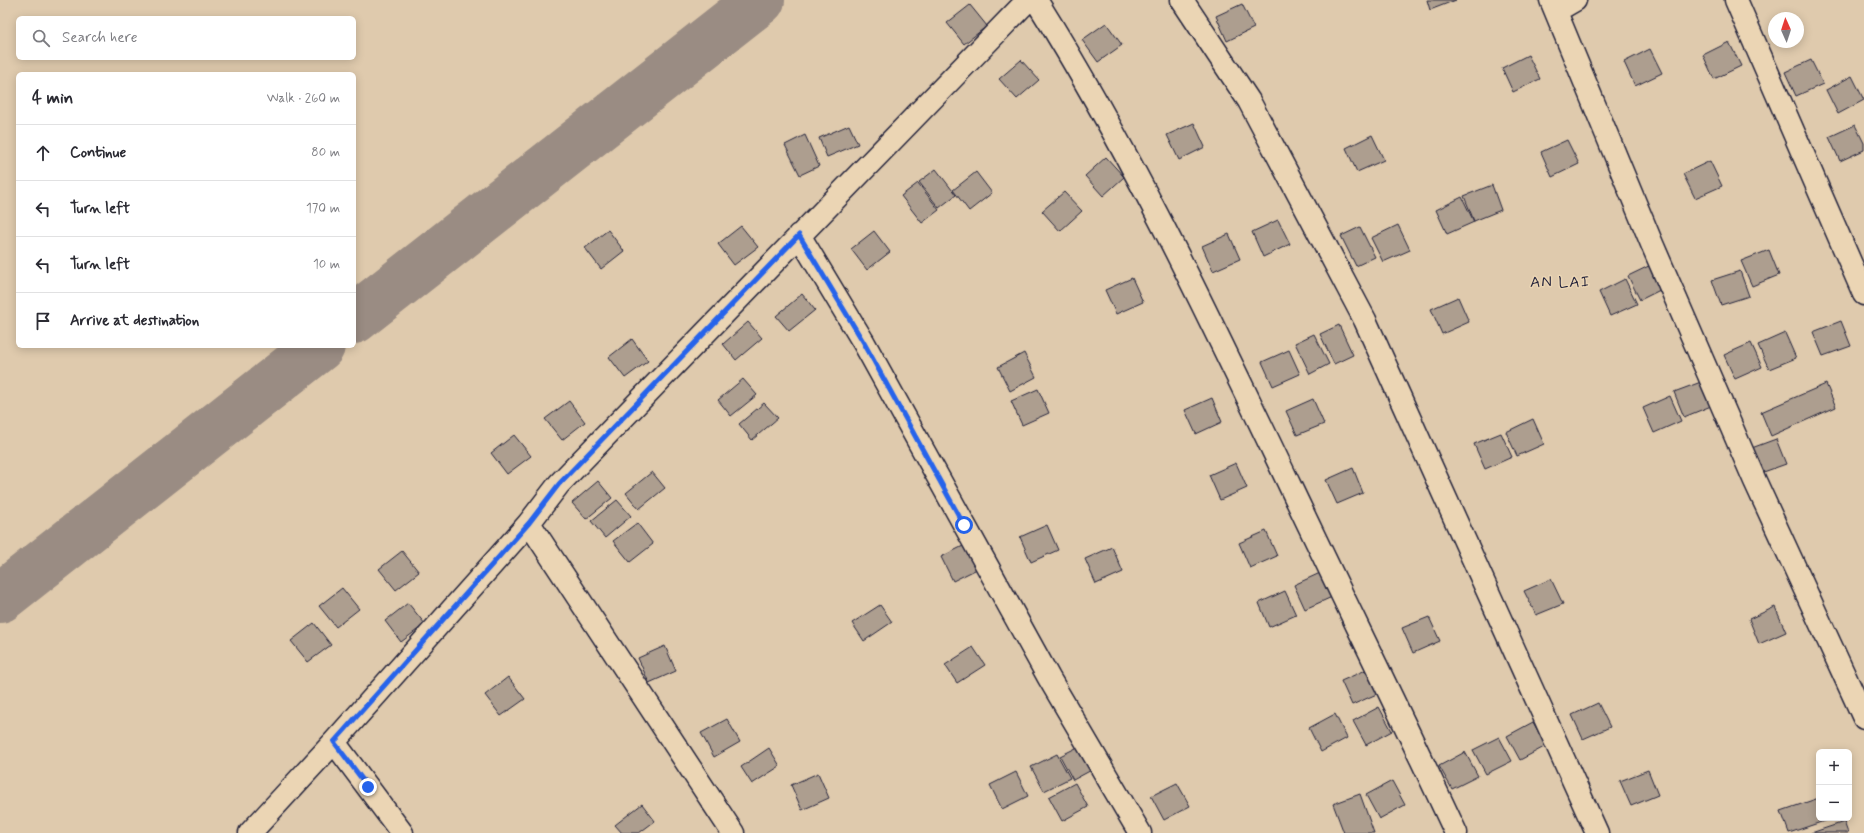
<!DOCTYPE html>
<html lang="en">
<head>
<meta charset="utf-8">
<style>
  :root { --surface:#fff; --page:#f7f7f7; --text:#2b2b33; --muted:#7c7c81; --line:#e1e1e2 }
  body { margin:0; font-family:Mynerve,sans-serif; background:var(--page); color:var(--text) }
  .controls { position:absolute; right:12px; bottom:12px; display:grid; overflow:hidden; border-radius:6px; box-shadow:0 2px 10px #0003 }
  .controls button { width:36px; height:36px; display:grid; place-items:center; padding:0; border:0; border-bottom:1px solid var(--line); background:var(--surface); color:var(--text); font:20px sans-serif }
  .compass { position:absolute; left:1768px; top:12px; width:36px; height:36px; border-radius:50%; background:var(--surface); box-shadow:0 2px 10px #0003; rotate:357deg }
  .stop { position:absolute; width:12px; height:12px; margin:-9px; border:3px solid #2563eb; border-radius:50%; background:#fff }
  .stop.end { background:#2563eb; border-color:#fff; box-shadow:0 1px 4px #0008 }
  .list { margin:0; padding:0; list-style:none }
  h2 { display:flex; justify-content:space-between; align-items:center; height:52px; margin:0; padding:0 16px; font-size:17px }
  h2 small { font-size:13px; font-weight:400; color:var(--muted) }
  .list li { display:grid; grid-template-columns:26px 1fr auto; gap:12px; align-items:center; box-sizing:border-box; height:56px; padding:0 16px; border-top:1px solid var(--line) }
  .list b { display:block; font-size:15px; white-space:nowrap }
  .list em { font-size:13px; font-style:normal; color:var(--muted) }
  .icon { flex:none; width:22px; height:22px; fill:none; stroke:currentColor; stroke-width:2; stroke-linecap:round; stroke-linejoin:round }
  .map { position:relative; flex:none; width:1864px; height:833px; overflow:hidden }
  .search { position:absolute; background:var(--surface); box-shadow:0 2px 10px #0003; left:16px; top:16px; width:340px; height:44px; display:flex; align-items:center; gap:10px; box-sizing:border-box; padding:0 14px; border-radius:6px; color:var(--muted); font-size:15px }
  .panel { position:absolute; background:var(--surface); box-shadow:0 2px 10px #0003; left:16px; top:72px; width:340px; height:276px; border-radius:6px }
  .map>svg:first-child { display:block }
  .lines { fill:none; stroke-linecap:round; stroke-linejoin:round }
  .river { stroke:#9a8c83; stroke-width:50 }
  .building { fill:#ad9e8f; stroke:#22223b }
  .minor-casing { stroke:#22223b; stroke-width:25 }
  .minor { stroke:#ebd5b4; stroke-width:22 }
  .route { stroke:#2563eb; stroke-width:5 }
  .labels { text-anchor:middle; stroke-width:3; stroke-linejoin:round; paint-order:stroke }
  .neighbourhood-label { font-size:16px; letter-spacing:1px; fill:#22223b; stroke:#ebd5b4 }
</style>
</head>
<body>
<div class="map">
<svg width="1864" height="833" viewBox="0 0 1864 833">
  <rect width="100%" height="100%" fill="#dfcaad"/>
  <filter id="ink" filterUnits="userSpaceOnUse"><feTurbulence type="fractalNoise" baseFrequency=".025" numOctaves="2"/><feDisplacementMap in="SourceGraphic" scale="8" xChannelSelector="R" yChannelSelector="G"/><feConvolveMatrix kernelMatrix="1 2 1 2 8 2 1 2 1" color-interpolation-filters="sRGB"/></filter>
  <g filter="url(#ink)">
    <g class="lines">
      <path class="river" d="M354,319L760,0
        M0,598L320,346"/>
    </g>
    <path class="building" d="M1427,0H1456L1430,10Z
      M1242,4L1254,28L1227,41L1216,16Z
      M970,5L987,26L964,44L947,23Z
      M1106,23L1122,45L1098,62L1082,40Z
      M1729,42L1741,66L1714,79L1703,55Z
      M1650,49L1662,73L1635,86L1624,62Z
      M1528,55L1540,79L1513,92L1502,68Z
      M1021,60L1039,80L1017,99L999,79Z
      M1811,60L1823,84L1796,96L1785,72Z
      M1852,76L1864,100L1838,114L1826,90Z
      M1194,123L1205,147L1179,160L1167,135Z
      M849,125L858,144L827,157L819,138Z
      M1855,125L1864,143V150L1840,161L1829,137Z
      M805,135L819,166L800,175L785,145Z
      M1372,135L1384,160L1357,172L1346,148Z
      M1567,140L1579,164L1552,177L1541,152Z
      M1106,157L1124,177L1103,196L1085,176Z
      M1710,161L1722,186L1695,198L1683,174Z
      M936,169L956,195L939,208L919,182Z
      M976,172L992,193L969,211L953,190Z
      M918,183L939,210L922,223L901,196Z
      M1492,185L1501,210L1474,221L1464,196Z
      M1064,192L1082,211L1060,231L1042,211Z
      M1462,197L1474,222L1447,234L1436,210Z
      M1278,220L1290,244L1263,257L1252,232Z
      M1398,225L1410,250L1383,262L1371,238Z
      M741,226L758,247L734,265L718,244Z
      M1360,227L1375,257L1356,266L1341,236Z
      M608,230L624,251L601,269L585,248Z
      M874,231L890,252L867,270L851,249Z
      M1229,234L1240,259L1213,271L1202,246Z
      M1769,250L1779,275L1752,286L1741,261Z
      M1655,263L1666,287L1640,300L1628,276Z
      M1740,271L1749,296L1721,305L1712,280Z
      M1132,278L1143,302L1116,314L1105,290Z
      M1625,279L1637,304L1610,316L1599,292Z
      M802,294L815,310L789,331L776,316Z
      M1458,297L1469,322L1442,334L1431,309Z
      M1841,321L1851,346L1823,356L1813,332Z
      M748,322L762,338L736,360L723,344Z
      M1339,325L1353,355L1334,364L1320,334Z
      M1785,333L1796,358L1769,369L1758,345Z
      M1314,334L1329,364L1310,374L1295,343Z
      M632,339L648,361L625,378L609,357Z
      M1751,343L1762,367L1735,379L1724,355Z
      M1289,350L1300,374L1273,386L1262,362Z
      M1024,353L1036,377L1010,391L998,367Z
      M743,379L757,395L731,416L718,400Z
      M1701,382L1711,406L1684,417L1674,392Z
      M1826,384L1836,407L1771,436L1761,412Z
      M1038,389L1049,413L1022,425L1011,401Z
      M1670,396L1681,421L1654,433L1643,408Z
      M1212,398L1222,422L1196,434L1185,410Z
      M1313,399L1324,424L1297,435L1286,411Z
      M569,401L585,422L562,440L545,419Z
      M764,403L778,418L752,440L739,424Z
      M1533,419L1544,444L1517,456L1506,432Z
      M1501,433L1512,457L1485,469L1474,444Z
      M514,435L531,456L507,474L491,453Z
      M1776,439L1786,464L1758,474L1749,449Z
      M1236,463L1247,488L1220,500L1209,475Z
      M1353,468L1363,493L1337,504L1326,480Z
      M652,472L665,488L639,509L626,493Z
      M598,481L612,498L586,519L572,503Z
      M617,500L631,516L605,538L591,521Z
      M637,523L653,544L630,562L613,541Z
      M1047,525L1058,550L1031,562L1020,537Z
      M1266,531L1277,556L1250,568L1239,543Z
      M967,544L979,568L953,581L941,557Z
      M1112,547L1123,572L1096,584L1085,559Z
      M402,551L419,572L396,590L379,569Z
      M1320,573L1332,597L1305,609L1294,585Z
      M1551,579L1563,604L1536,615L1524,591Z
      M342,588L359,609L336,627L319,606Z
      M1285,591L1296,615L1269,627L1259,603Z
      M408,603L425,624L401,642L385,621Z
      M880,605L892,622L864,641L852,623Z
      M1775,607L1786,632L1759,644L1749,619Z
      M1429,617L1440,641L1413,653L1402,628Z
      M314,623L331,645L308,662L291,641Z
      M665,646L676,671L649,683L638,658Z
      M973,647L985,665L957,683L945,665Z
      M1368,669L1379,693L1352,705L1341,681Z
      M508,677L525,699L501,716L485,695Z
      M1598,703L1610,727L1583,739L1572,715Z
      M1379,707L1392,731L1366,745L1353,721Z
      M1335,714L1347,738L1321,752L1309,728Z
      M727,719L740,742L714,757L701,733Z
      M1533,722L1546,746L1520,760L1507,736Z
      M1499,737L1512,761L1486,774L1473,750Z
      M1086,743L1099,766L1073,780L1060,756Z
      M769,748L780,766L752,784L741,767Z
      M1465,752L1478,776L1452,789L1439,766Z
      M1057,754L1070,778L1044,791L1031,767Z
      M1648,770L1658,795L1631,806L1620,781Z
      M1016,772L1028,796L1002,809L990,785Z
      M818,773L829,798L802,810L791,785Z
      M1392,781L1405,805L1379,819L1366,795Z
      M1075,783L1088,807L1062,821L1049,797Z
      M1177,783L1190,806L1164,820L1151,796Z
      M1360,794L1374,833H1344L1333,804Z
      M1819,798V818H1833L1789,833L1781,811Z
      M642,804L655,821L639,833H622L615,825Z
      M1844,822L1848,833H1811Z"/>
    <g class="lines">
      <defs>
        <path id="minor" d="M1036,0C1133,155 1211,321 1290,486C1345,602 1402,717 1456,833
          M1182,0L1249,101L1365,320L1597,833
          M1551,0L1652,244L1755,481L1864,718
          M1736,0L1864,294
          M1556,11L1575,0
          M799,235L864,343L1049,678L1140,833
          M529,523L733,833
          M334,742L402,833
          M250,833L334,742L529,523L559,484L1028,0"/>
      </defs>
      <use href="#minor" class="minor-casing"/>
      <use href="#minor" class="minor"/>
    </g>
  </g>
  <g class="lines" filter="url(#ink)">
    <path class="route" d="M368,787L334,742L529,523L559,484L799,235L864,343L964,525"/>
  </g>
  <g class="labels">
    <g class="neighbourhood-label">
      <text x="1560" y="287">AN LAI</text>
    </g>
  </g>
</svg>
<div class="controls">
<button>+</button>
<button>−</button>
</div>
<svg class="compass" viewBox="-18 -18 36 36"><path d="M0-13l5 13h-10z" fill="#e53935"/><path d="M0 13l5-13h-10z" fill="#7c7c81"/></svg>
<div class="stop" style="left:964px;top:525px"></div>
<div class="stop end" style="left:368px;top:787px"></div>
<div class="search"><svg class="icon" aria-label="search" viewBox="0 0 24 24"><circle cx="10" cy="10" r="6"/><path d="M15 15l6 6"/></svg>Search here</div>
<section class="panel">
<h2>4 min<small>Walk · 260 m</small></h2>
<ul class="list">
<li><svg class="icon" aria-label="ahead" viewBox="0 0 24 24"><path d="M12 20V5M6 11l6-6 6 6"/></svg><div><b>Continue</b></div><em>80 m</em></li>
<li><svg class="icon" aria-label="left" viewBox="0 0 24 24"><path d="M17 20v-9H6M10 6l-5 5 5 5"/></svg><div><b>Turn left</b></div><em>170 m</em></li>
<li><svg class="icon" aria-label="left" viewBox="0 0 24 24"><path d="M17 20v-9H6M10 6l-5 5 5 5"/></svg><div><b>Turn left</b></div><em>10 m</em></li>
<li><svg class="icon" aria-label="arrive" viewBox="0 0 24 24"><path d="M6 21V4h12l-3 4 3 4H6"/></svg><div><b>Arrive at destination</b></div></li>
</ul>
</section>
</div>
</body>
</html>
